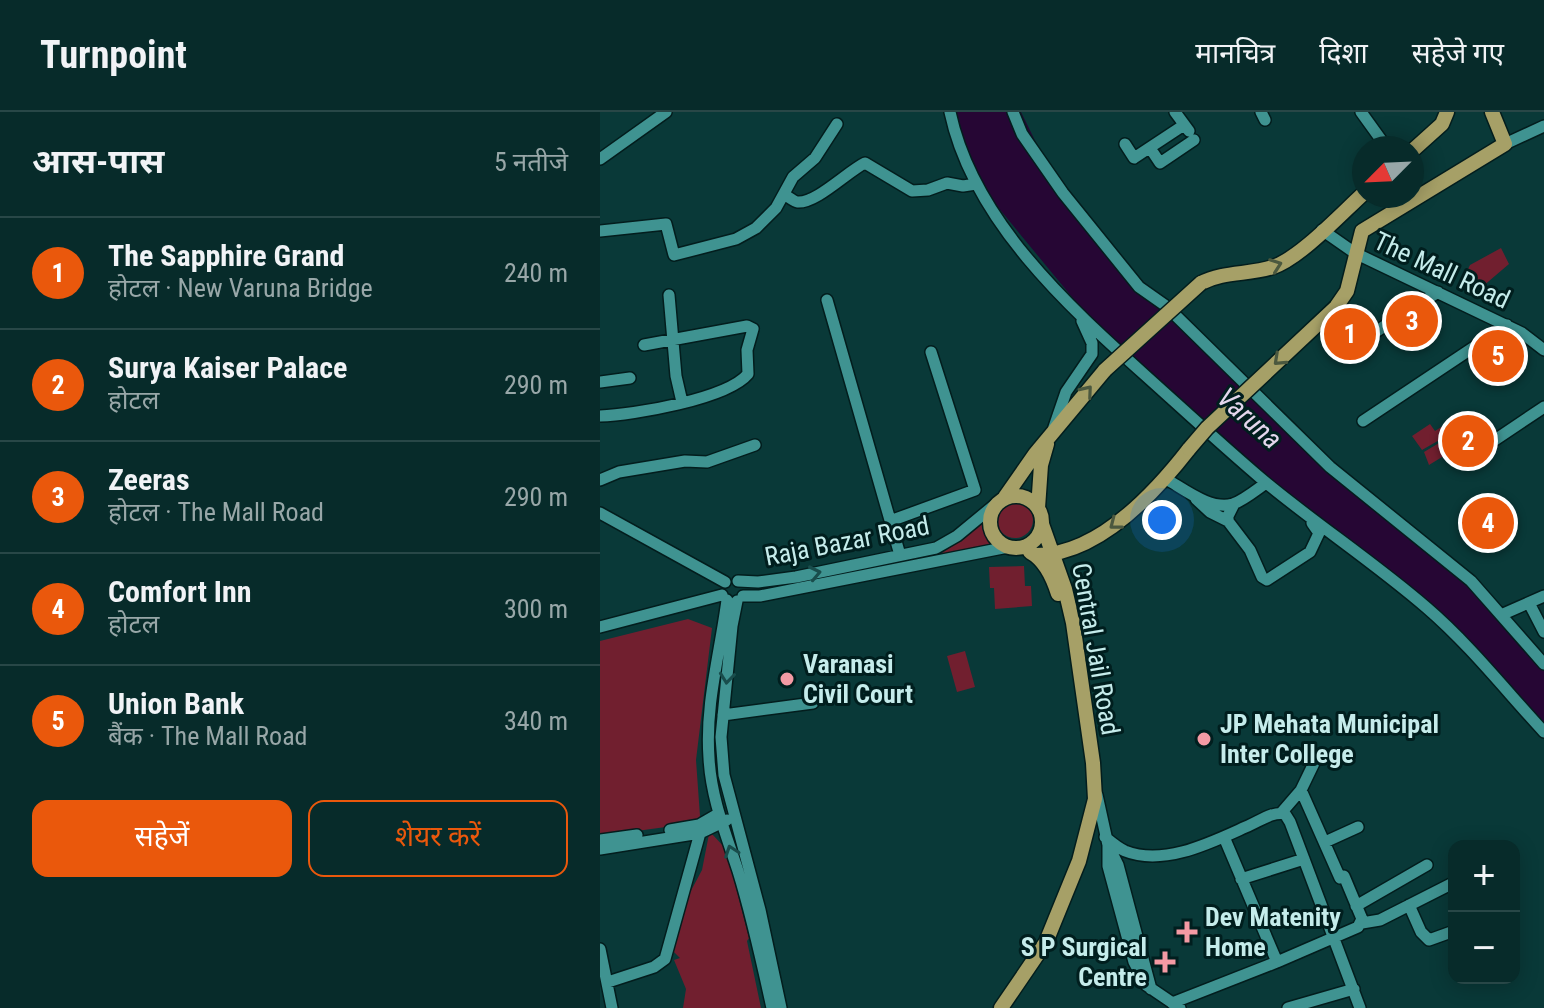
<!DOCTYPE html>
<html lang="hi">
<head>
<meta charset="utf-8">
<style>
  :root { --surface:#072b2a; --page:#103332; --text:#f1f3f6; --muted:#98a7a8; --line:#284747; --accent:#ea580c }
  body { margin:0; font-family:"Roboto Condensed","Noto Sans Devanagari",sans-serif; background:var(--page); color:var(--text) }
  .controls { position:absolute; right:24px; bottom:24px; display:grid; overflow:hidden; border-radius:16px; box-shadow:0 4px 20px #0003 }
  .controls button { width:72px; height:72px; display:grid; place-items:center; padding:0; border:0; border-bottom:2px solid var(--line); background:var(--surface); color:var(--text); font:40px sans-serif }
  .compass { position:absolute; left:752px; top:24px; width:72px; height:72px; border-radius:50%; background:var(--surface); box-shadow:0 4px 20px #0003; rotate:246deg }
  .you { position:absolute; left:562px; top:408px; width:28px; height:28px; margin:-20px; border:6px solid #fff; border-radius:50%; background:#1a73e8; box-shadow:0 0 0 12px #1a73e833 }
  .badge { display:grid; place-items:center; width:52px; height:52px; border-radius:50%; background:var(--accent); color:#fff; font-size:26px; font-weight:700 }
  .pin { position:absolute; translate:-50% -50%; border:4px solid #fff; box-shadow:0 2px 8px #0006 }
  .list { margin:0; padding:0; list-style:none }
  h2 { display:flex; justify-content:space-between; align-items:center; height:104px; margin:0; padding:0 32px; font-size:34px }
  h2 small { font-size:26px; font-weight:400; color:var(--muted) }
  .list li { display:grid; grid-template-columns:52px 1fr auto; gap:24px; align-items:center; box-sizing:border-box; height:112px; padding:0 32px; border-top:2px solid var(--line) }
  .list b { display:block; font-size:30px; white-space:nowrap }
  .list p { margin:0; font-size:26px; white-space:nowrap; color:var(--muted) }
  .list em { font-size:26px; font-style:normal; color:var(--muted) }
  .actions { display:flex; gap:16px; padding:24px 32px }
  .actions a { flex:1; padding:18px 0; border:2px solid var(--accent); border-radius:16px; text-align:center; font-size:28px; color:var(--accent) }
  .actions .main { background:var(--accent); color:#fff }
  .map { position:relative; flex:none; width:944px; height:896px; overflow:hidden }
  header { display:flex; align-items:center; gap:48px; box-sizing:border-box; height:112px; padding:0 40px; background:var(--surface); border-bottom:2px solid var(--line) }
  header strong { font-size:38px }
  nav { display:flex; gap:44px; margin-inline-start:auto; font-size:28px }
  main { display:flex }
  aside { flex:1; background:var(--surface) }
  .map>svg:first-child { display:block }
  .green { fill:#711f2f }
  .water { fill:#260634 }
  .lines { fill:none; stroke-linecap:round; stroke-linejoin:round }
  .minor-casing { stroke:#031d1d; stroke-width:14 }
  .major-casing { stroke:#031d1d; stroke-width:17 }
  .minor { stroke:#3f9391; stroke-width:11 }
  .major { stroke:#a6a067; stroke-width:14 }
  .major-bridge-casing { stroke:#031d1d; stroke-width:17; stroke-linecap:butt }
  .major-bridge { stroke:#a6a067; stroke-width:14 }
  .oneway { stroke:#4b583f }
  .oneway2 { stroke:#194d4c }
  .poi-dot { fill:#f49aa4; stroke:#001e1e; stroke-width:3 }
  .labels { text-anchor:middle; stroke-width:6; stroke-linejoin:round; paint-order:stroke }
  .street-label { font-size:26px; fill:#c5eceb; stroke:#001e1e }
  .poi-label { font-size:26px; font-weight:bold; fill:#c5eceb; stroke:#001e1e; text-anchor:start }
  .water-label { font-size:28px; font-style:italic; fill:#e5d7ee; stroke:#001e1e }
</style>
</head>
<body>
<header>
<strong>Turnpoint</strong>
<nav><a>मानचित्र</a><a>दिशा</a><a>सहेजे गए</a></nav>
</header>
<main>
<aside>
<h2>आस-पास<small>5 नतीजे</small></h2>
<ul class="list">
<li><span class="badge">1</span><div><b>The Sapphire Grand</b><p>होटल · New Varuna Bridge</p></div><em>240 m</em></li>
<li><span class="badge">2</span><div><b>Surya Kaiser Palace</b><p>होटल</p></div><em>290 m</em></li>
<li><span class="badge">3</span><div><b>Zeeras</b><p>होटल · The Mall Road</p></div><em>290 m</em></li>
<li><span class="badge">4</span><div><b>Comfort Inn</b><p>होटल</p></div><em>300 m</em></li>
<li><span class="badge">5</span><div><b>Union Bank</b><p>बैंक · The Mall Road</p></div><em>340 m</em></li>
</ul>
<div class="actions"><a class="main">सहेजें</a><a>शेयर करें</a></div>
</aside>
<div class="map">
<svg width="944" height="896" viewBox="0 0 944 896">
  <rect width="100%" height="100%" fill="#093938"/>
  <path class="green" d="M901,136L909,152L882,175L864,165L870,153Z
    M849,310L855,319L822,338L812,324L830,312L835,319Z
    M854,322L866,337L861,339L860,334L829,353L824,340Z
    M397 408a18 18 0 1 1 36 0a18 18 0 1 1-36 0Z
    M384,407L385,417L395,431L339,443L366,425Z
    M424,454L425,474H431L432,494L395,497L394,476H390L389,455Z
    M88,507L112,516L96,648L100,704L95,711L0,724V529Z
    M365,539L375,575L357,580L347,544Z
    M109,722H112L126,737L149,826L147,829L161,896H83L86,877L74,848L80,846L73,839L86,788L102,758Z"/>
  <path class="water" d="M347,0H421L446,51L540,172L666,301L765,389L858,460L898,503L920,534L944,556V623L784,459L638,341L509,230L373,65Z"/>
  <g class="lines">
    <defs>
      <path id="minor" d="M350,0C373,108 467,193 546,264C585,299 624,335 664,369C717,413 775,451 827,496C870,533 906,579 944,620
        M413,0L422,22L463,81L539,175L566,194L730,355L871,469L944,552
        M575,0L589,19
        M661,0L665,8
        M761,0L787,36
        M525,32L534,46L584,13
        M905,32L944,14
        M550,36L560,51L594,28
        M0,47L66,0
        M185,83C187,84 195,90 197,90C216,92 248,59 265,51L312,79L328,78L347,71L363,74L376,72
        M722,118L755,141L922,221L944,238
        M0,119L66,112L74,143L136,127L156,116L176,96L193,65L215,46L237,12
        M69,183L76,264L82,290
        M227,188L300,443
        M744,240L838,180
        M0,270L30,266
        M0,304C33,303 127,287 148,262L147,238L153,217L147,214L44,233
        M763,309L907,213
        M454,315L466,280L492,242V231L482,209
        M873,338L886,334L944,295
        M566,367C584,377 611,399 633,392C644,388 656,378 666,371
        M0,368L19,360L85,349L107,350L155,333
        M596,387L610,400L628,409
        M634,392L628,404V409L650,438L662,465L667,468L710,440L719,421L712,411
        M0,401L125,470
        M290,409L375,378L331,240
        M138,469L158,470L196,465L336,436L357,424L397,391
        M143,484H160L408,435
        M127,488C120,542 105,592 109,646C111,686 126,722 138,759C152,804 162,850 172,896
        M137,489L132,514L121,625L124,663L160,798L181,896
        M929,491L944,520
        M901,503L944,484
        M0,515L122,483
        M123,603L213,591
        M701,678L740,766
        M497,683L508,733V754L534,850L546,873L580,896
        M682,700L701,678L715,649
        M70,718L99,713L118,702
        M505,725C511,730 518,736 525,739C565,755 614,729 650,713C661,708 674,699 685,702L690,710L760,896
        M624,725L677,850
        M0,728L37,723
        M725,730L758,715
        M508,733L518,753L551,877
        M0,737L100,721L127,708
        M641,767L704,747
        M809,793L821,820L829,828L854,819
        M756,794L827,753
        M762,811L780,808L853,771
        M0,837L12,896
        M8,870L54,855L65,847L100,721
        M572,891L677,850L758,815L762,807L744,764
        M688,896L754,877"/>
      <path id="major" d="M812,39L842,12L847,0
        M601,171C624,159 649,163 673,155C700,146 741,102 764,81
        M736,195L747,179L762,119L905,32L892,0
        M390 410a26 26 0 1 1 52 0a26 26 0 1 1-52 0Z
        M405,385L435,342L505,258
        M438,396L441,353L447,332
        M430,440C445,448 453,466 458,482
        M436,443C497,443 554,382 589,337
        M401,896L446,830L479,749L495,687L493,651L473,511L465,477L442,412"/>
    </defs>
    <use href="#minor" class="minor-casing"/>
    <use href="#major" class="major-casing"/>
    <use href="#minor" class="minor"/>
    <use href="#major" class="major"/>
    <defs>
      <path id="major-bridge" d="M505,258L601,171
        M589,337L607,316L736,195"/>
    </defs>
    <use href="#major-bridge" class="major-bridge-casing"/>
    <use href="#major-bridge" class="major-bridge"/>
  </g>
  <defs><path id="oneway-chevron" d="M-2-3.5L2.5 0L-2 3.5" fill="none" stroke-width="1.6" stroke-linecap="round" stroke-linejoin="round" transform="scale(2)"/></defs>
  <g class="oneway">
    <use href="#oneway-chevron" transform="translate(676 153) rotate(-20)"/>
    <use href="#oneway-chevron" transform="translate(679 248) rotate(137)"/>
    <use href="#oneway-chevron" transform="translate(487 279) rotate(-50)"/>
    <use href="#oneway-chevron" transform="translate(515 412) rotate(142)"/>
  </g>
  <g class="oneway2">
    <use href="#oneway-chevron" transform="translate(215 461) rotate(-12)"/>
    <use href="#oneway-chevron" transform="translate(127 566) rotate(96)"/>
    <use href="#oneway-chevron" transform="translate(131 739) rotate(-109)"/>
  </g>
  <g class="poi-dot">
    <circle cx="187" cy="567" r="8"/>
    <circle cx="604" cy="627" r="8"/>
    <path d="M583 808h8v8h8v8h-8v8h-8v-8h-8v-8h8z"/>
    <path d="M561 838h8v8h8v8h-8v8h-8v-8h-8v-8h8z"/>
  </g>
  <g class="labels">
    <g class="street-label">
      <text transform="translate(842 158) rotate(25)" y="9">The Mall Road</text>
      <text transform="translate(247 429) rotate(-11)" y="9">Raja Bazar Road</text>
      <text transform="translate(496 537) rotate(80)" y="9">Central Jail Road</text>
    </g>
    <g class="poi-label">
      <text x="203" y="561">Varanasi<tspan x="203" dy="30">Civil Court</tspan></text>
      <text x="620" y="621">JP Mehata Municipal<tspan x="620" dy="30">Inter College</tspan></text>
      <text x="605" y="814">Dev Matenity<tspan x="605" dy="30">Home</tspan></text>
      <text x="547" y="844" text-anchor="end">S P Surgical<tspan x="547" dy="30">Centre</tspan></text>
    </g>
    <g class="water-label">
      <text transform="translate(650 306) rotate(42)" y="10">Varuna</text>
    </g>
  </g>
</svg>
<div class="controls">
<button>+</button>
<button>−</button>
</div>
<svg class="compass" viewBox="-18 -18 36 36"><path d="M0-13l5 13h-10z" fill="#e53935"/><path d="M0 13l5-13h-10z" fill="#98a7a8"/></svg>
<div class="you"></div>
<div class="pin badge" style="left:750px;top:222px">1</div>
<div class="pin badge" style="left:868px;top:329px">2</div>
<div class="pin badge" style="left:812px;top:209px">3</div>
<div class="pin badge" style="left:888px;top:411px">4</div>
<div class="pin badge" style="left:898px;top:244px">5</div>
</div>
</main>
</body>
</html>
